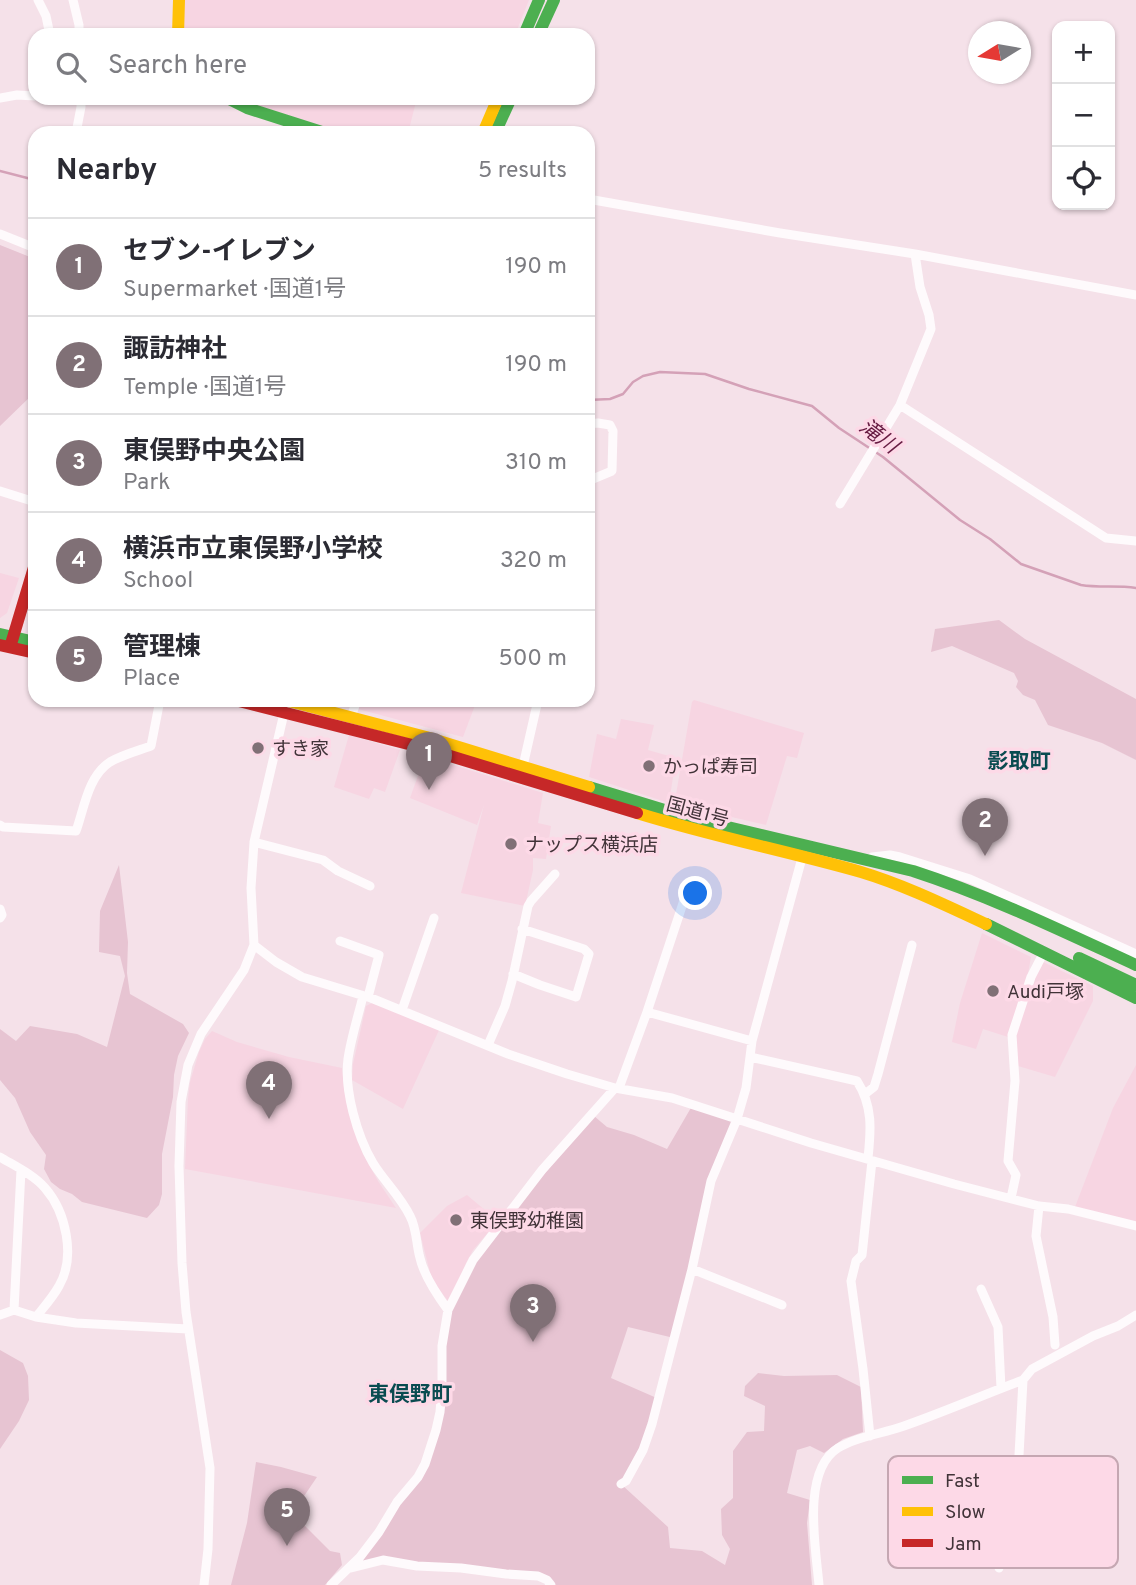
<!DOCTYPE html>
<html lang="en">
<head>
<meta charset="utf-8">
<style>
  :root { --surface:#fff; --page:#f7f7f7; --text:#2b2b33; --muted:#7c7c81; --line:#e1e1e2; --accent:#807076 }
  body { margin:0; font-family:Overpass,"Noto Sans JP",sans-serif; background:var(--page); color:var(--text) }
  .controls { position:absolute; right:21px; top:21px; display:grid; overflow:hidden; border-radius:14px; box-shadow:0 2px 5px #0004 }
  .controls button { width:63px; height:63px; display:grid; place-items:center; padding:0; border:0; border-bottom:2px solid var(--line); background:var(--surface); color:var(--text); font:35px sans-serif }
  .compass { position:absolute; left:968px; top:21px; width:63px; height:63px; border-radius:50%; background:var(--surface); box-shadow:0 2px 5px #0004; rotate:259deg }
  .you { position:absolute; left:696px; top:894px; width:24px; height:24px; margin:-18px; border:5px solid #fff; border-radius:50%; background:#1a73e8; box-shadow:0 0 0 10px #1a73e833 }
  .badge { display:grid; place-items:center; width:46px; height:46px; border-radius:50%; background:var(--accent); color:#fff; font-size:23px; font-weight:700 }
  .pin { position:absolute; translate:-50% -58px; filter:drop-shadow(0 2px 4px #0008) }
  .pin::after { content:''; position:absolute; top:37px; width:24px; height:21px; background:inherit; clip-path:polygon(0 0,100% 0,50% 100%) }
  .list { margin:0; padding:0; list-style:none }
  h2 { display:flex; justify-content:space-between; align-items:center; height:91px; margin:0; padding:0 28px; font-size:30px }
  h2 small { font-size:23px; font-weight:400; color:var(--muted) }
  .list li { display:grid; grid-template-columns:46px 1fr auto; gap:21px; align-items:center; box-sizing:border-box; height:98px; padding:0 28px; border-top:2px solid var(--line) }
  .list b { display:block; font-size:26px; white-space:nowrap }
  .list p { margin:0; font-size:23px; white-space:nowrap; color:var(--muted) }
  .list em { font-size:23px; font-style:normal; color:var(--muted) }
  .icon { flex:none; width:38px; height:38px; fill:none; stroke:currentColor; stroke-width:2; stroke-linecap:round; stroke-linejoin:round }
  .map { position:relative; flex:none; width:1136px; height:1585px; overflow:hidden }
  .search { position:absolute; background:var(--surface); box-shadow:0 2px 5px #0004; left:28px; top:28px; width:567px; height:77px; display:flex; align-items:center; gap:18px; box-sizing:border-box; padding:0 24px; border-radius:21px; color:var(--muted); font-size:26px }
  .panel { position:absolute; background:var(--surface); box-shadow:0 2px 5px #0004; left:28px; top:126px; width:567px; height:581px; border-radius:21px }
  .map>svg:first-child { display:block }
  .built { fill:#f7d5e2 }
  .green { fill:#e7c4d2 }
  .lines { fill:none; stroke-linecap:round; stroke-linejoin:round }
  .stream { stroke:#d4a1b7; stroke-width:2.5 }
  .street { stroke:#fefafc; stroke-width:9 }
  .fast { stroke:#4caf50; stroke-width:12 }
  .slow { stroke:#ffc107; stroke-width:12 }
  .jam { stroke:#c62828; stroke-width:12 }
  .poi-dot { fill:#807076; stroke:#fdd9e7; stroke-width:2.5 }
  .labels { text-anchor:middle; stroke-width:7; stroke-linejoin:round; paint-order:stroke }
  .poi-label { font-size:19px; fill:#413338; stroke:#fdd9e7; text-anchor:start }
  .street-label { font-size:19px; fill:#413338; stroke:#fdd9e7 }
  .water-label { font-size:21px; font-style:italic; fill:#671b42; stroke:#fdd9e7 }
  .neighbourhood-label { font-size:21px; font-weight:bold; fill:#0a4b50; stroke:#fdd9e7 }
  .key { fill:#fdd9e7; stroke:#c5a7b2; stroke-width:2 }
  .key-label { font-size:19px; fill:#413338 }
</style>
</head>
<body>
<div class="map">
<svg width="1136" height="1585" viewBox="0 0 1136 1585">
  <rect width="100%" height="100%" fill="#f5e1e9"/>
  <path class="built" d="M182,0H529L515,35H183Z
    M238,98H417L408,133H341L275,111L250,104Z
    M0,573L19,578L7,613L0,618Z
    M358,700H477L463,737L358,709Z
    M694,700L804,733L797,758L787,756L766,825L710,812L675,800L692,702Z
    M621,719L654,725L648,750L676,758L669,803L589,777L597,734L616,739Z
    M349,735L400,750L385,792L374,788L369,799L334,787Z
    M425,756L543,793L538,823L551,826L546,859L533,858V870L525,906L461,893L484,805L477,825L410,798Z
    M982,933L1031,957L1027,979L1008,1037L983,1029L976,1049L952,1042L960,1003Z
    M1041,961L1093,986V1001L1055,1077L1018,1066L1016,1033Z
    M372,1003L440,1028L403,1109L352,1080L353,1064L366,1006Z
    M212,1031L237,1042L289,1057L342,1068L344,1088L348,1110L363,1154L378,1181L396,1208L185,1169L188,1099L190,1082L199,1052L205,1039Z
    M1136,1065V1222L1075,1207L1113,1108Z
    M467,1195L498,1221L473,1250L466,1263L456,1287L448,1301L432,1280L420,1233L447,1206Z"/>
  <path class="green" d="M0,245L35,259V390L32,395L0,426Z
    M999,620L1025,639L1136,699V760L1102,743L1048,725L1035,700L1023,695L1016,687L1018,681L1014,673L952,646L931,652L935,629Z
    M119,865L128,942L127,973L130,994L183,1024L189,1033L178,1056L174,1075L173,1097L162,1154V1194L159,1205L147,1218L82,1202L72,1194L60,1189L51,1182L44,1169L46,1155L30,1132L15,1098L0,1080V1029L16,1041L30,1026L77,1034L107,1047L125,976L120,956L99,952L100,911Z
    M692,1106L737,1119L716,1167L674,1338L628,1327L611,1378L659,1399L652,1424L622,1485L668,1527L670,1548L702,1551L725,1565L730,1549L722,1535L721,1509L733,1498V1451L747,1432L764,1431L765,1406L744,1396L745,1386L758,1373L784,1376L837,1375L861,1387L863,1432L843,1439L824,1453L810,1446L797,1450L787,1493L810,1500L807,1523L812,1585H551L547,1580L383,1560L350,1568L418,1477L436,1430L448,1310L480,1249L594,1116L607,1127L634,1135L667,1149Z
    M0,1350L23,1363L28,1376L29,1400L19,1421L0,1449Z
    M256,1462L281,1467L317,1477L296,1508L295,1516L330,1551L340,1553L342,1565L325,1585H231L247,1523Z"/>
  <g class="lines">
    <path class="stream" d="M0,171L35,180
      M588,400L610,399L623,394L633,382L643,376L660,372L705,374L749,389L812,406L839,428L883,457L960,520L990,539L1021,564L1081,585C1099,588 1118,585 1136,588"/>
    <path class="street" d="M38,0L46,16L50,35
      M73,0L79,25V35
      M0,98L17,95L35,96
      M60,98L81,100
      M76,133L81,107V98
      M588,199L780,233L915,254L1136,295
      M0,234L35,248
      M900,405L1106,538L1136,541
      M588,424L598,423L610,425L613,431L612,471L588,481
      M0,491L35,502
      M840,504L900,405L931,329L929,315L920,287L915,254
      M351,717L357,700
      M523,766L538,700
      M0,825L3,827L76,831C84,809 88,776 110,762C122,755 137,751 151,746L160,700
      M254,842L323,860L338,871L370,886
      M872,857L890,855L900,857L970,879L1136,954
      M0,909L2,915L0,918
      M340,941L379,955L368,997
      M254,945L276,962L302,977L371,998L508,1054L567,1074L615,1088L672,1098L811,1143L954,1184L1039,1206L1068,1209L1136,1226
      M513,974L540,985L576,997L589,954L584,949L522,929
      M363,996C358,1017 351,1038 348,1059C344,1090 357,1136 373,1163C384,1181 401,1197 410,1216C417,1229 416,1244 420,1258C424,1276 437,1295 448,1310
      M402,1010L434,918
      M647,1012L752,1041
      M488,1045L505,1006L512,981L528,906L531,901L555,874
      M750,1057L857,1081C873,1106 871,1130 868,1158
      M619,1088L647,1012L690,882
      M865,1094L874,1087L878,1074L912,945
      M0,1157C15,1166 34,1175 45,1188C66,1212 76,1257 59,1286C53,1297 44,1307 36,1317
      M1011,1198L1016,1175L1008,1161L1015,1081L1012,1035L1031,977L1044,952
      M1039,1206L1036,1236L1053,1317L1055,1345
      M692,1269L782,1305
      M981,1289L998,1327L1001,1388
      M14,1310L21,1170
      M0,1315L14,1310L36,1317L76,1323L188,1329
      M870,1436L863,1369L851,1281L856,1261L862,1255L872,1161
      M621,1484L626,1481L643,1450L652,1424L692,1269L711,1181L737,1119L746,1088L752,1041L802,858
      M351,1568L383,1560L417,1566L461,1568L506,1574L538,1576L547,1580L551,1585
      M999,1568L985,1504L1014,1481L1018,1474L1023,1380
      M204,1585L208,1549L210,1468L186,1312L182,1263L179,1166L181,1102L188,1065L201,1034L244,970L254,945L251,888L254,842L285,709
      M331,1585L360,1557L379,1532L397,1502L418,1477L425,1464L436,1430L440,1412L442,1389V1346L448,1310L473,1260L542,1170L615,1088
      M819,1585C816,1549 801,1471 838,1448C858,1436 882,1434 904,1426C944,1412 983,1395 1023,1380L1032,1369L1093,1336L1118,1326L1136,1315"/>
    <path class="fast" d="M524,35L539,0
      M538,35L554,0
      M227,98L247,108L325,133
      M495,133L511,98
      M0,634L35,642
      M589,787L694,819L913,871C990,896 1062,931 1136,965
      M986,924L1136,998
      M1079,958L1136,985"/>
    <path class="slow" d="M178,35L179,0
      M483,133L498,98
      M285,700L426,737L589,787
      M637,813C711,836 787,851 861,872C904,885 945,905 986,924"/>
    <path class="jam" d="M11,644L35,564
      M0,645L35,653
      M235,700L424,748L637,813"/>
  </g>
  <g class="poi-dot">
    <circle cx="258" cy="748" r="7"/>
    <circle cx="649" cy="766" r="7"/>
    <circle cx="511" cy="844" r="7"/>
    <circle cx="993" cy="991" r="7"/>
    <circle cx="456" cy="1220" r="7"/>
  </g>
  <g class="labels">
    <g class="poi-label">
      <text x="272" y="755">すき家</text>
      <text x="663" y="773">かっぱ寿司</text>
      <text x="525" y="851">ナップス横浜店</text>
      <text x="1007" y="998">Audi戸塚</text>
      <text x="470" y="1227">東俣野幼稚園</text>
    </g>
    <g class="street-label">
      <text transform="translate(698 811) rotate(15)" y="7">国道1号</text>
    </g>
    <g class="water-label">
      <text transform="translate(879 436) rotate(37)" y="7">滝川</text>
    </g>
    <g class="neighbourhood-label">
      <text x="1019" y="768">影取町</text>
      <text x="410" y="1401">東俣野町</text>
    </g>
  </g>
  <rect x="888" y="1456" width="230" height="112" rx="10" class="key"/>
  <rect x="902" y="1476" width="31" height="8" fill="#4caf50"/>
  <rect x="902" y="1507" width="31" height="9" fill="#ffc107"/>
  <rect x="902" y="1539" width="31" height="8" fill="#c62828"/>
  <g class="key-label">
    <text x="945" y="1487">Fast</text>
    <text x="945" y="1518">Slow</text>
    <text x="945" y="1550">Jam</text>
  </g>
</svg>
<div class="controls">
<button>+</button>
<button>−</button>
<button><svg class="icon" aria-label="locate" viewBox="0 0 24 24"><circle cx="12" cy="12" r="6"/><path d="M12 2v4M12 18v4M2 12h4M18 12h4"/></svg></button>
</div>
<svg class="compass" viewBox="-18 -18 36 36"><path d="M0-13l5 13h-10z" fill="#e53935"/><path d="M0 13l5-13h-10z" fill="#7c7c81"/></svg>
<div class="you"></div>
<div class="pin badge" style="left:429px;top:790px">1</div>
<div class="pin badge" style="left:985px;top:856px">2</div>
<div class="pin badge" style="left:533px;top:1342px">3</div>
<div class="pin badge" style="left:269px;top:1119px">4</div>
<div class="pin badge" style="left:287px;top:1546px">5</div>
<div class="search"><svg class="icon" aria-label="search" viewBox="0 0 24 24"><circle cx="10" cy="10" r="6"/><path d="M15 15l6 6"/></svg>Search here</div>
<section class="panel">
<h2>Nearby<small>5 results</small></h2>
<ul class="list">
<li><span class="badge">1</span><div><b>セブン-イレブン</b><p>Supermarket · 国道1号</p></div><em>190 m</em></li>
<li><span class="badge">2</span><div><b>諏訪神社</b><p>Temple · 国道1号</p></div><em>190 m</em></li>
<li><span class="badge">3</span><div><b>東俣野中央公園</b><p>Park</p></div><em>310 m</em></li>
<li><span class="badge">4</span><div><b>横浜市立東俣野小学校</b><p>School</p></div><em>320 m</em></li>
<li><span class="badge">5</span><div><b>管理棟</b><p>Place</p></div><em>500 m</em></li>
</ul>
</section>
</div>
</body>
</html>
